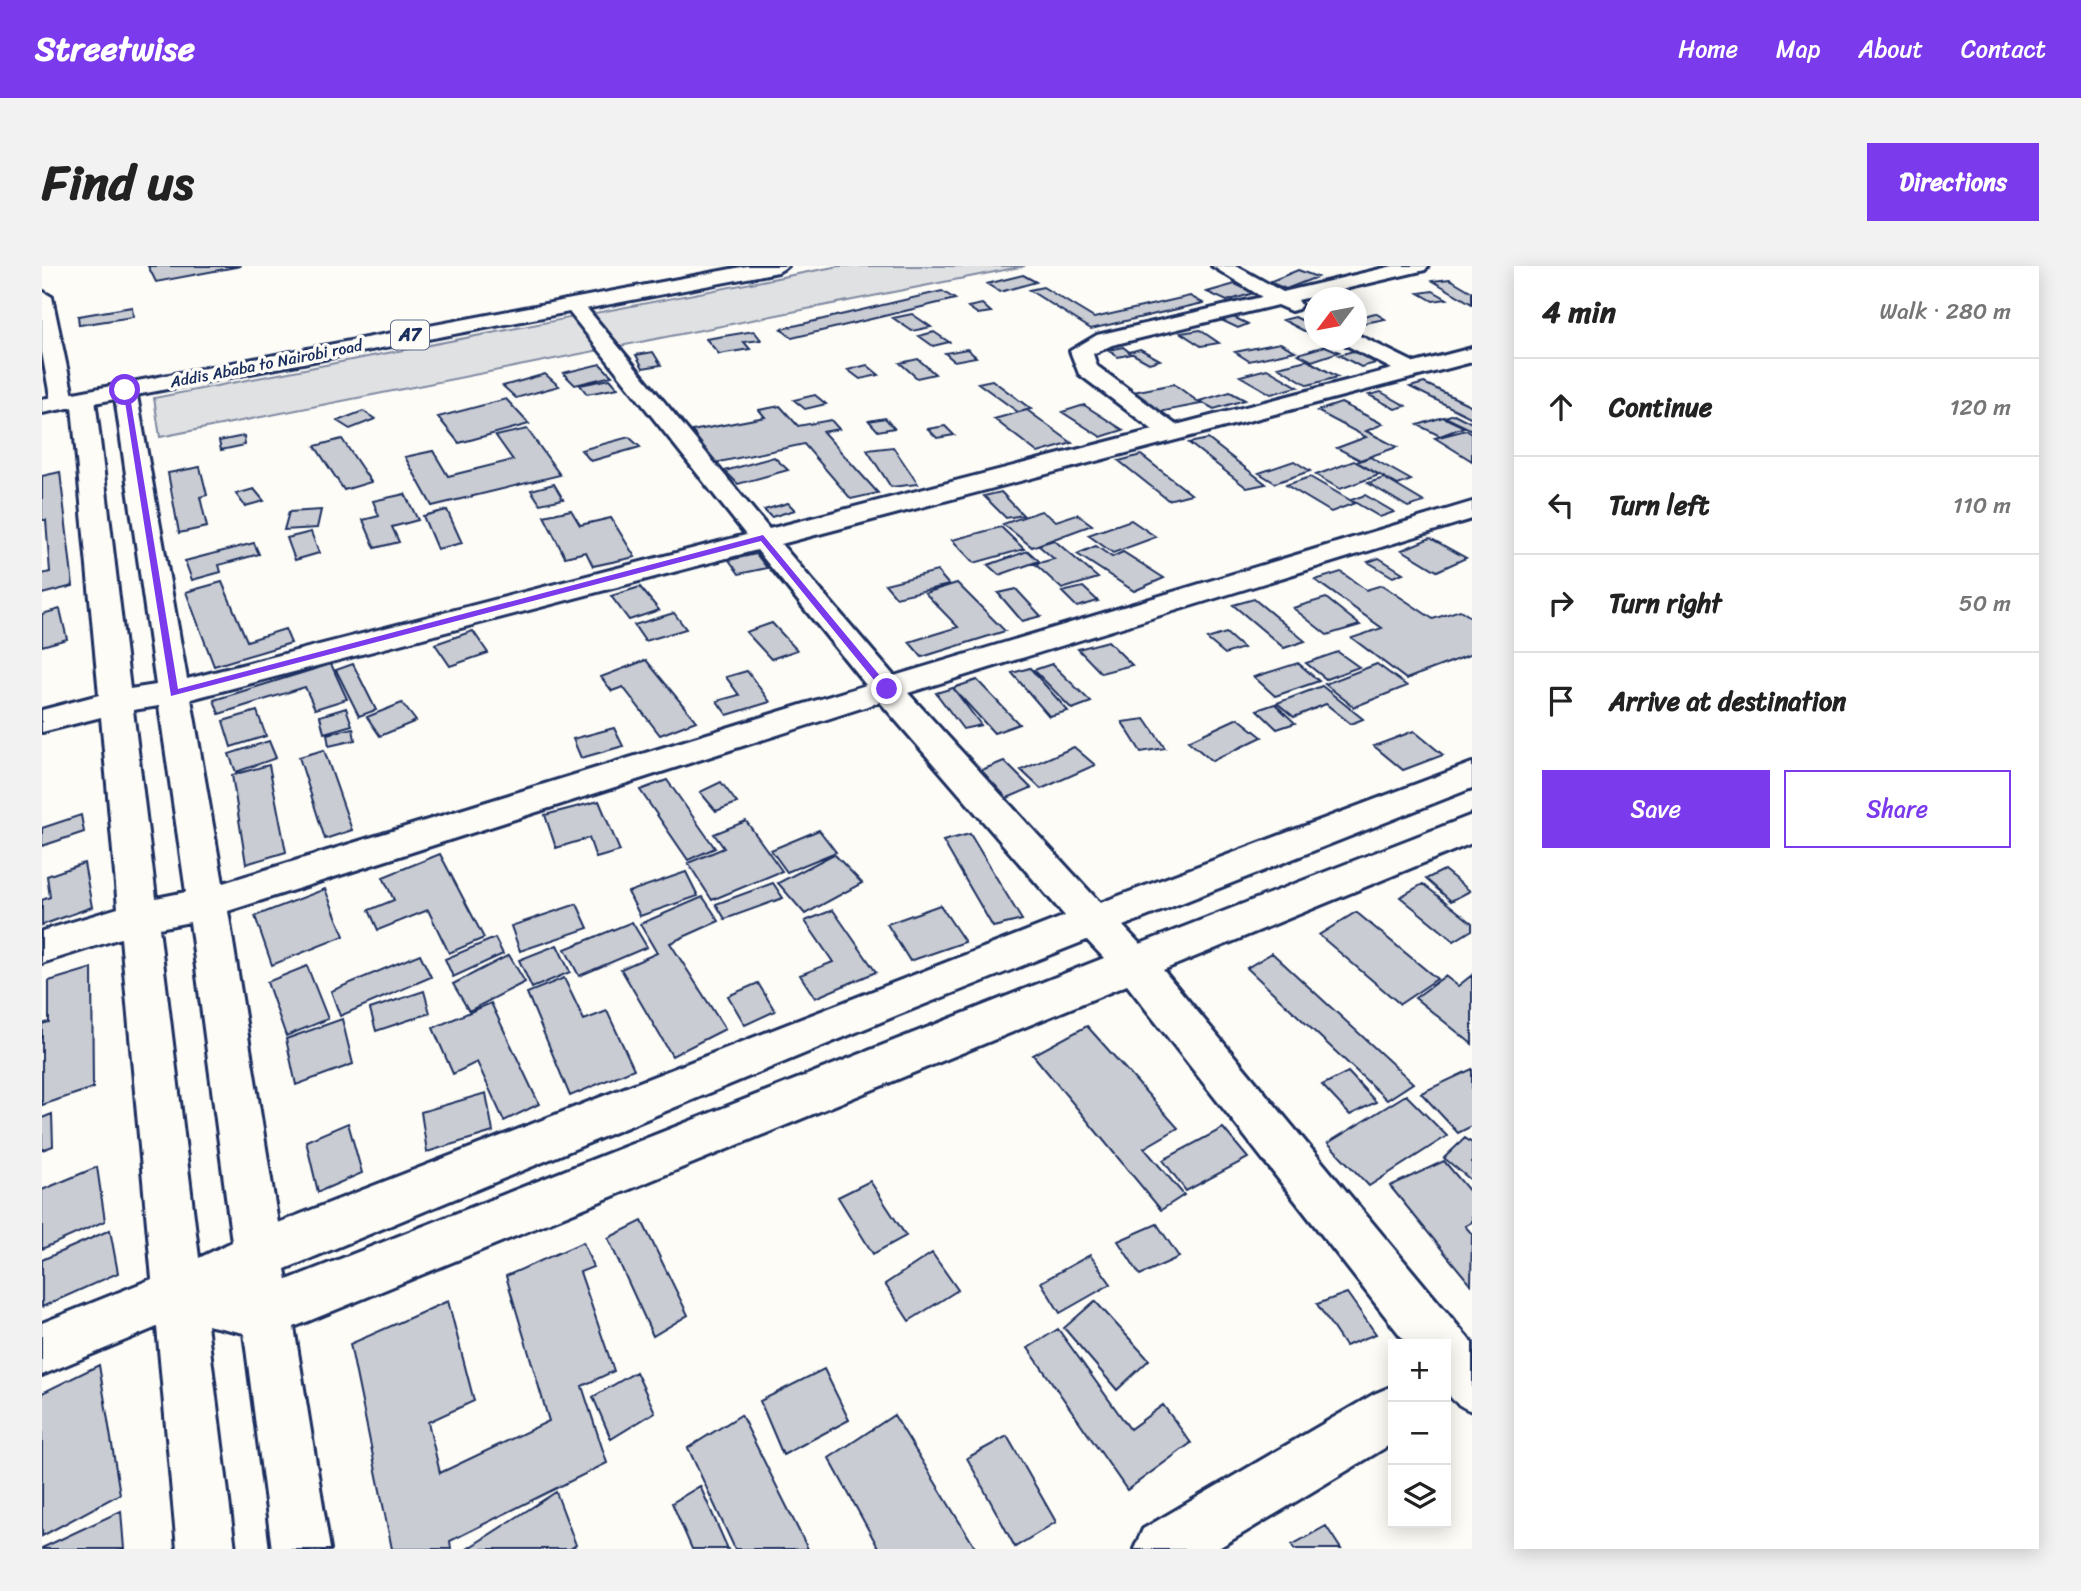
<!DOCTYPE html>
<html lang="en">
<head>
<meta charset="utf-8">
<style>
  :root { --surface:#fff; --page:#f2f2f2; --text:#222; --muted:#767676; --line:#e0e0e0; --accent:#7c3aed }
  body { margin:0; font-family:Sriracha,sans-serif; background:var(--page); color:var(--text) }
  .controls { position:absolute; right:21px; bottom:21px; display:grid; overflow:hidden; border-radius:0px; box-shadow:0 4px 18px #0003 }
  .controls button { width:63px; height:63px; display:grid; place-items:center; padding:0; border:0; border-bottom:2px solid var(--line); background:var(--surface); color:var(--text); font:35px sans-serif }
  .compass { position:absolute; left:1262px; top:21px; width:63px; height:63px; border-radius:50%; background:var(--surface); box-shadow:0 4px 18px #0003; rotate:238deg }
  .stop { position:absolute; width:21px; height:21px; margin:-16px; border:5px solid #7c3aed; border-radius:50%; background:#fff }
  .stop.end { background:#7c3aed; border-color:#fff; box-shadow:0 2px 7px #0008 }
  .list { margin:0; padding:0; list-style:none }
  h2 { display:flex; justify-content:space-between; align-items:center; height:91px; margin:0; padding:0 28px; font-size:30px }
  h2 small { font-size:23px; font-weight:400; color:var(--muted) }
  .list li { display:grid; grid-template-columns:46px 1fr auto; gap:21px; align-items:center; box-sizing:border-box; height:98px; padding:0 28px; border-top:2px solid var(--line) }
  .list b { display:block; font-size:26px; white-space:nowrap }
  .list em { font-size:23px; font-style:normal; color:var(--muted) }
  .actions { display:flex; gap:14px; padding:21px 28px }
  .actions a { flex:1; padding:16px 0; border:2px solid var(--accent); border-radius:0px; text-align:center; font-size:24px; color:var(--accent) }
  .actions .main { background:var(--accent); color:#fff }
  .icon { flex:none; width:38px; height:38px; fill:none; stroke:currentColor; stroke-width:2; stroke-linecap:round; stroke-linejoin:round }
  .map { position:relative; flex:none; width:1430px; height:1283px; overflow:hidden; border-radius:0px }
  header { display:flex; align-items:center; gap:42px; box-sizing:border-box; height:98px; padding:0 35px; background:var(--accent); color:#fff }
  header strong { font-size:33px }
  nav { display:flex; gap:38px; margin-inline-start:auto; font-size:24px }
  .intro { display:flex; align-items:center; justify-content:space-between; box-sizing:border-box; height:168px; padding:0 42px }
  h1 { margin:0; font-size:49px }
  .button { padding:18px 32px; border-radius:0px; background:var(--accent); color:#fff; font-size:24px; font-weight:700 }
  main { display:flex; gap:42px; padding:0 42px }
  aside { flex:1; background:var(--surface); border-radius:0px; box-shadow:0 4px 18px #0003 }
  .map>svg:first-child { display:block }
  .green { fill:#e0e1e3; stroke:#7e88a0; stroke-width:2 }
  .building { fill:#c9ccd3; stroke:#1b2f5e; stroke-width:2 }
  .lines { fill:none; stroke-linecap:round; stroke-linejoin:round }
  .minor-casing { stroke:#1b2f5e; stroke-width:6 }
  .highway-casing { stroke:#1b2f5e; stroke-width:6 }
  .minor { fill:#fdfcf7; fill-rule:evenodd }
  .highway { fill:#fdfcf7; fill-rule:evenodd }
  .route { fill:#7c3aed }
  .labels { text-anchor:middle; stroke-width:7; stroke-linejoin:round; paint-order:stroke }
  .far-street-label { font-size:16px; fill:#1b2f5e; stroke:#fdfcf7 }
  .shield { fill:#fdfcf7; stroke:#5f6c8c; stroke-width:2 }
  .shield-label { font-size:18px; font-weight:bold; fill:#1b2f5e }
</style>
</head>
<body>
<header>
<strong>Streetwise</strong>
<nav><a>Home</a><a>Map</a><a>About</a><a>Contact</a></nav>
</header>
<div class="intro"><h1>Find us</h1><a class="button">Directions</a></div>
<main>
<div class="map">
<svg width="1430" height="1283" viewBox="0 0 1430 1283">
  <rect width="100%" height="100%" fill="#fdfcf7"/>
  <filter id="ink" filterUnits="userSpaceOnUse"><feTurbulence type="fractalNoise" baseFrequency=".0143" numOctaves="2"/><feDisplacementMap in="SourceGraphic" scale="14" xChannelSelector="R" yChannelSelector="G"/><feConvolveMatrix kernelMatrix="1 2 1 2 8 2 1 2 1" color-interpolation-filters="sRGB"/></filter>
  <g filter="url(#ink)">
    <path class="green" d="M797,0H983L118,171L112,132Z"/>
    <path class="building" d="M106,0H199L114,16Z
      M1256,4L1275,11L1244,23L1227,16Z
      M981,9L994,16L958,26L945,18Z
      M1408,13L1430,26V38L1391,15Z
      M1193,18L1212,27L1185,35L1165,26Z
      M1001,21L1052,52L1148,30L1161,37L1049,63L987,24Z
      M900,25L913,33L750,72L739,63Z
      M1391,25L1405,33L1391,35L1377,27Z
      M940,38L949,46L936,48L926,41Z
      M90,41L91,51L37,59L36,50Z
      M1333,47L1343,53L1323,57L1314,52Z
      M870,48L889,61L870,65L851,52Z
      M1187,49L1206,58L1196,62L1177,53Z
      M1253,51L1272,60V70L1241,54Z
      M1158,64L1177,77L1159,80L1139,67Z
      M712,65L719,74L702,76L708,83L677,88L664,73Z
      M892,66L907,76L891,80L877,70Z
      M1238,77L1253,85L1207,95L1193,86Z
      M1283,80L1297,86L1270,95L1256,88Z
      M1081,81L1090,88L1076,91L1066,84Z
      M925,83L934,91L912,95L903,87Z
      M1098,83L1118,94L1107,97L1087,86Z
      M1311,85L1334,97L1319,101L1297,89Z
      M611,86L619,99L601,102L594,89Z
      M876,93L893,108L875,112L858,97Z
      M1265,94L1296,111L1266,119L1236,101Z
      M558,98L570,110L533,119L521,107Z
      M825,99L837,109L818,113L806,104Z
      M1225,103L1256,121L1229,128L1198,110Z
      M503,108L517,120L474,132L461,120Z
      M568,113L576,122L545,128L538,119Z
      M950,114L989,143L976,146L936,117Z
      M1382,117L1430,140V152L1368,121Z
      M1132,118L1159,138L1117,146L1091,126Z
      M1188,126L1203,134L1172,143L1157,135Z
      M1339,126L1364,140L1353,143L1327,129Z
      M773,129L784,138L763,143L752,134Z
      M464,133L487,158L417,177L396,151Z
      M1299,137L1341,158L1324,165L1355,181L1318,194L1295,182L1324,171L1275,145Z
      M1042,139L1081,164L1059,171L1020,146Z
      M738,140L756,160L789,154L797,163L781,166L836,227L809,233L762,178L673,197L650,165L723,151L717,144Z
      M985,144L1030,177L996,187L952,153Z
      M321,145L333,153L308,163L295,155Z
      M1412,148L1430,157V164L1403,151Z
      M1401,151L1422,161L1398,170L1376,159Z
      M843,152L852,162L836,165L827,155Z
      M903,160L912,169L895,172L886,163Z
      M485,163L518,209L390,240L363,191L391,185L406,210L471,194L454,170Z
      M1424,164L1430,168V195L1393,172Z
      M202,170L203,179L179,184L177,175Z
      M587,171L598,181L549,195L539,184Z
      M300,173L329,216L302,224L273,180Z
      M1166,173L1224,218L1205,222L1147,177Z
      M851,181L876,218L849,221L825,184Z
      M1099,189L1149,228L1126,234L1077,195Z
      M732,191L746,204L696,218L683,205Z
      M1328,191L1369,214L1356,219L1315,196Z
      M1252,195L1268,205L1233,217L1217,207Z
      M1312,195L1337,209L1298,223L1274,209Z
      M158,201L165,229L158,231L165,261L137,267L126,207Z
      M18,206L31,320L0,328V308L8,306L4,254H0V210Z
      M1268,211L1313,237L1289,246L1244,219Z
      M1342,212L1382,236L1366,241L1326,217Z
      M512,218L521,233L498,238L489,224Z
      M212,223L222,235L203,240L194,228Z
      M959,226L981,249L964,252L942,230Z
      M363,228L376,254L350,261L357,276L333,282L321,254L337,250L331,235Z
      M1323,229L1352,246L1338,251L1309,234Z
      M746,237L753,244L729,251L722,244Z
      M279,244L275,262L242,264L247,246Z
      M405,244L420,277L395,283L381,250Z
      M529,244L538,259L569,252L593,291L551,300L544,286L523,291L502,250Z
      M999,245L1014,255L1035,248L1050,259L990,281L961,258Z
      M1089,254L1114,271L1071,287L1046,269Z
      M959,261L982,283L932,297L910,274Z
      M269,266L277,287L253,294L245,272Z
      M1388,272L1424,292L1395,305L1360,284Z
      M1012,274L1056,312L1020,323L993,298L1012,293L996,279Z
      M212,277L217,288L177,299L179,306L150,314L143,295Z
      M1054,280L1070,291L1081,286L1122,312L1092,325L1035,288Z
      M986,285L997,295L957,309L946,299Z
      M714,288L725,302L697,308L687,294Z
      M1337,292L1361,307L1351,311L1326,296Z
      M895,305L907,319L854,331L843,318Z
      M1299,306L1324,324L1340,319L1391,353L1418,344L1430,352V388L1364,413L1310,372L1340,362L1273,314Z
      M180,316L205,375L243,363L249,377L172,400L144,326Z
      M915,317L963,365L880,391L867,376L916,361L883,327Z
      M598,321L617,344L587,354L569,330Z
      M1041,321L1056,335L1035,341L1020,326Z
      M974,323L999,350L980,355L956,327Z
      M1284,332L1318,359L1285,369L1251,342Z
      M1212,333L1263,375L1242,382L1191,339Z
      M18,343L25,373L0,380V348Z
      M632,347L644,363L603,375L592,359Z
      M730,357L755,384L729,393L704,366Z
      M431,365L446,387L408,400L393,378Z
      M1184,367L1201,382L1183,388L1165,373Z
      M1066,375L1090,399L1059,407L1036,383Z
      M1296,386L1317,401L1284,413L1264,397Z
      M604,394L654,455L618,469L581,421L570,425L559,411Z
      M1256,397L1277,415L1233,430L1212,411Z
      M289,398L305,433L273,443L263,421L177,448L172,434Z
      M311,398L334,444L317,450L294,404Z
      M1010,398L1049,436L1030,443L992,404Z
      M1335,398L1365,420L1312,441L1283,418Z
      M988,402L1026,445L1007,450L970,407Z
      M705,405L728,436L685,449L675,435L697,429L684,411Z
      M935,414L977,458L952,467L911,422Z
      M1280,420L1321,453L1309,458L1284,438L1252,451L1235,437Z
      M911,422L939,459L921,463L894,427Z
      M360,437L374,455L338,470L325,451Z
      M1233,438L1253,457L1235,463L1215,444Z
      M304,442L310,459L282,467L278,450Z
      M215,445L224,470L189,481L181,455Z
      M1196,452L1220,471L1170,495L1146,475Z
      M1103,453L1123,482L1099,486L1080,456Z
      M311,462L313,474L287,480L285,468Z
      M572,462L581,480L539,492L531,473Z
      M1372,465L1401,489L1361,504L1332,480Z
      M227,475L234,492L194,506L187,488Z
      M1032,481L1053,499L999,523L979,504Z
      M282,484L310,564L283,573L257,491Z
      M962,495L989,522L951,538L925,510Z
      M227,499L244,586L204,598L190,509Z
      M625,514L673,582L646,594L598,524Z
      M679,516L695,537L674,545L658,526Z
      M557,535L578,585L554,592L547,572L514,582L503,549Z
      M39,549L42,566L0,580V562Z
      M704,555L740,605L670,634L646,597L682,582L672,568Z
      M777,564L794,586L745,606L729,584Z
      M928,568L980,654L951,661L901,575Z
      M398,588L442,672L407,687L386,644L336,664L327,644L352,634L341,611Z
      M792,588L820,617L763,648L736,617Z
      M42,597L50,641L0,659V634L8,631L5,610Z
      M1402,604L1428,625L1409,635L1384,613Z
      M644,606L656,630L598,650L586,626Z
      M731,617L741,632L683,653L674,638Z
      M1381,618L1430,657V664L1412,675L1358,631Z
      M283,623L302,670L230,699L213,650Z
      M661,631L677,655L628,677L683,763L630,790L579,703L615,687L598,658Z
      M535,638L546,662L478,685L469,660Z
      M898,639L923,676L868,695L845,658Z
      M791,644L834,706L773,732L758,709L791,696L763,655Z
      M1314,646L1395,713L1358,738L1277,669Z
      M590,656L605,681L537,710L523,683Z
      M453,672L461,688L411,711L403,693Z
      M515,679L528,706L490,722L477,694Z
      M1230,687L1371,817L1345,834L1205,702Z
      M378,688L389,711L298,750L289,725Z
      M467,689L483,716L427,745L411,718Z
      M265,700L286,753L244,770L225,716Z
      M50,702L51,822L0,839V758L7,756V715Z
      M1430,709V778L1373,732L1403,710L1416,720Z
      M522,712L542,754L565,745L592,803L528,830L485,727Z
      M716,717L733,745L703,759L686,730Z
      M382,725L388,747L334,765L328,743Z
      M449,737L497,838L462,855L435,796L411,808L391,762Z
      M300,753L311,798L254,819L244,773Z
      M1045,760L1136,862L1102,882L1142,929L1119,944L991,789Z
      M1430,803V860L1416,867L1379,827Z
      M1306,806L1334,836L1308,849L1280,819Z
      M444,827L451,866L385,886L379,846Z
      M1364,829L1405,870L1327,920L1286,877Z
      M10,848L11,880L0,884V852Z
      M306,857L320,907L276,926L264,875Z
      M1181,862L1206,892L1144,925L1121,894Z
      M1423,872L1430,877V915L1402,892Z
      M1402,895L1430,928V956L1423,960L1430,968L1429,1019L1348,920Z
      M55,901L63,955L0,983V924Z
      M828,915L864,970L831,988L796,931Z
      M600,955L646,1049L611,1070L566,972Z
      M1115,958L1137,991L1098,1009L1076,975Z
      M68,964L76,1007L0,1041V994Z
      M541,976L551,1001L538,1006L572,1105L540,1120L565,1197L408,1275L409,1283H350L308,1078L406,1035L432,1135L386,1156L398,1207L507,1155L464,1010Z
      M890,987L916,1024L867,1055L843,1018Z
      M1048,989L1069,1018L1018,1047L999,1016Z
      M1305,1027L1334,1068L1303,1080L1275,1038Z
      M1053,1035L1107,1094L1075,1124L1022,1062Z
      M1016,1063L1088,1163L1121,1139L1149,1177L1085,1224L986,1082Z
      M57,1099L78,1228L0,1270V1127Z
      M782,1103L807,1154L741,1189L718,1135Z
      M594,1106L613,1146L569,1173L551,1131Z
      M699,1149L766,1283H693L646,1182Z
      M852,1149L934,1283H837L787,1192Z
      M965,1170L1014,1256L973,1281L925,1192Z
      M658,1220L686,1283H650L630,1237Z
      M514,1226L534,1279L528,1283H425Z
      M79,1245L82,1283H0V1282Z
      M1284,1260L1299,1283H1252L1250,1279Z"/>
    <g class="lines">
      <defs>
        <path id="minor" d="M1170,0H1194L1241,26L1351,0H1386L1383,4L1256,34L1259,39L1256,43L1249,45L1235,39L1070,79L1051,88L1055,100L1134,159L1350,103L1304,79L1302,74H1314V68L1373,97L1430,82V96L739,278L852,410L1430,236V253L866,427L1058,637L1430,497V522L1081,660L1098,678L1430,549V577L1121,704L1430,1077V1145C1394,1131 1404,1112 1404,1078H1365L1085,719L252,1061L288,1283H230L202,1067L165,1059L193,1283H135L115,1061L0,1109V1057L110,1013L79,672L0,697V665L76,642L59,451L0,466V444L57,429L30,140L21,143L13,141L9,136L0,86V25L10,31L31,130L41,126L49,128L53,133L88,423L114,419L72,124L75,119H91L94,124L145,413L704,269L524,42L521,38L524,34H538L727,263L1111,164L1037,108L1028,85L1055,69L1220,31ZM715,284L824,419L181,617L149,433ZM838,436L1023,650L236,957L186,645ZM117,440L144,626L114,632L91,444ZM148,656L190,976L157,992L117,662ZM1045,674L1062,692L245,1014L243,1003L858,748Z
          M1351,1120V1177L1175,1283H1092L1101,1263L1332,1128Z"/>
        <path id="highway" d="M705,0H746L736,6L0,147V133Z"/>
      </defs>
      <use href="#minor" class="minor-casing"/>
      <use href="#highway" class="highway-casing"/>
      <use href="#minor" class="minor"/>
      <use href="#highway" class="highway"/>
    </g>
  </g>
  <path class="route" d="M81,123L87,124L136,423L721,269L849,423L841,425L719,275L129,430Z"/>
  <g class="labels">
    <g class="far-street-label">
      <text transform="translate(224 97) rotate(-11)" y="6">Addis Ababa to Nairobi road</text>
    </g>
    <rect class="shield" x="349" y="54.5" width="38" height="29" rx="5"/>
    <g class="shield-label">
      <text x="368" y="75">A7</text>
    </g>
  </g>
</svg>
<div class="controls">
<button>+</button>
<button>−</button>
<button><svg class="icon" aria-label="layers" viewBox="0 0 24 24"><path d="M12 4l9 5-9 5-9-5zM3 14l9 5 9-5"/></svg></button>
</div>
<svg class="compass" viewBox="-18 -18 36 36"><path d="M0-13l5 13h-10z" fill="#e53935"/><path d="M0 13l5-13h-10z" fill="#767676"/></svg>
<div class="stop" style="left:83px;top:124px"></div>
<div class="stop end" style="left:845px;top:423px"></div>
</div>
<aside>
<h2>4 min<small>Walk · 280 m</small></h2>
<ul class="list">
<li><svg class="icon" aria-label="ahead" viewBox="0 0 24 24"><path d="M12 20V5M6 11l6-6 6 6"/></svg><div><b>Continue</b></div><em>120 m</em></li>
<li><svg class="icon" aria-label="left" viewBox="0 0 24 24"><path d="M17 20v-9H6M10 6l-5 5 5 5"/></svg><div><b>Turn left</b></div><em>110 m</em></li>
<li><svg class="icon" aria-label="right" viewBox="0 0 24 24"><path d="M7 20v-9h11M14 6l5 5-5 5"/></svg><div><b>Turn right</b></div><em>50 m</em></li>
<li><svg class="icon" aria-label="arrive" viewBox="0 0 24 24"><path d="M6 21V4h12l-3 4 3 4H6"/></svg><div><b>Arrive at destination</b></div></li>
</ul>
<div class="actions"><a class="main">Save</a><a>Share</a></div>
</aside>
</main>
</body>
</html>
